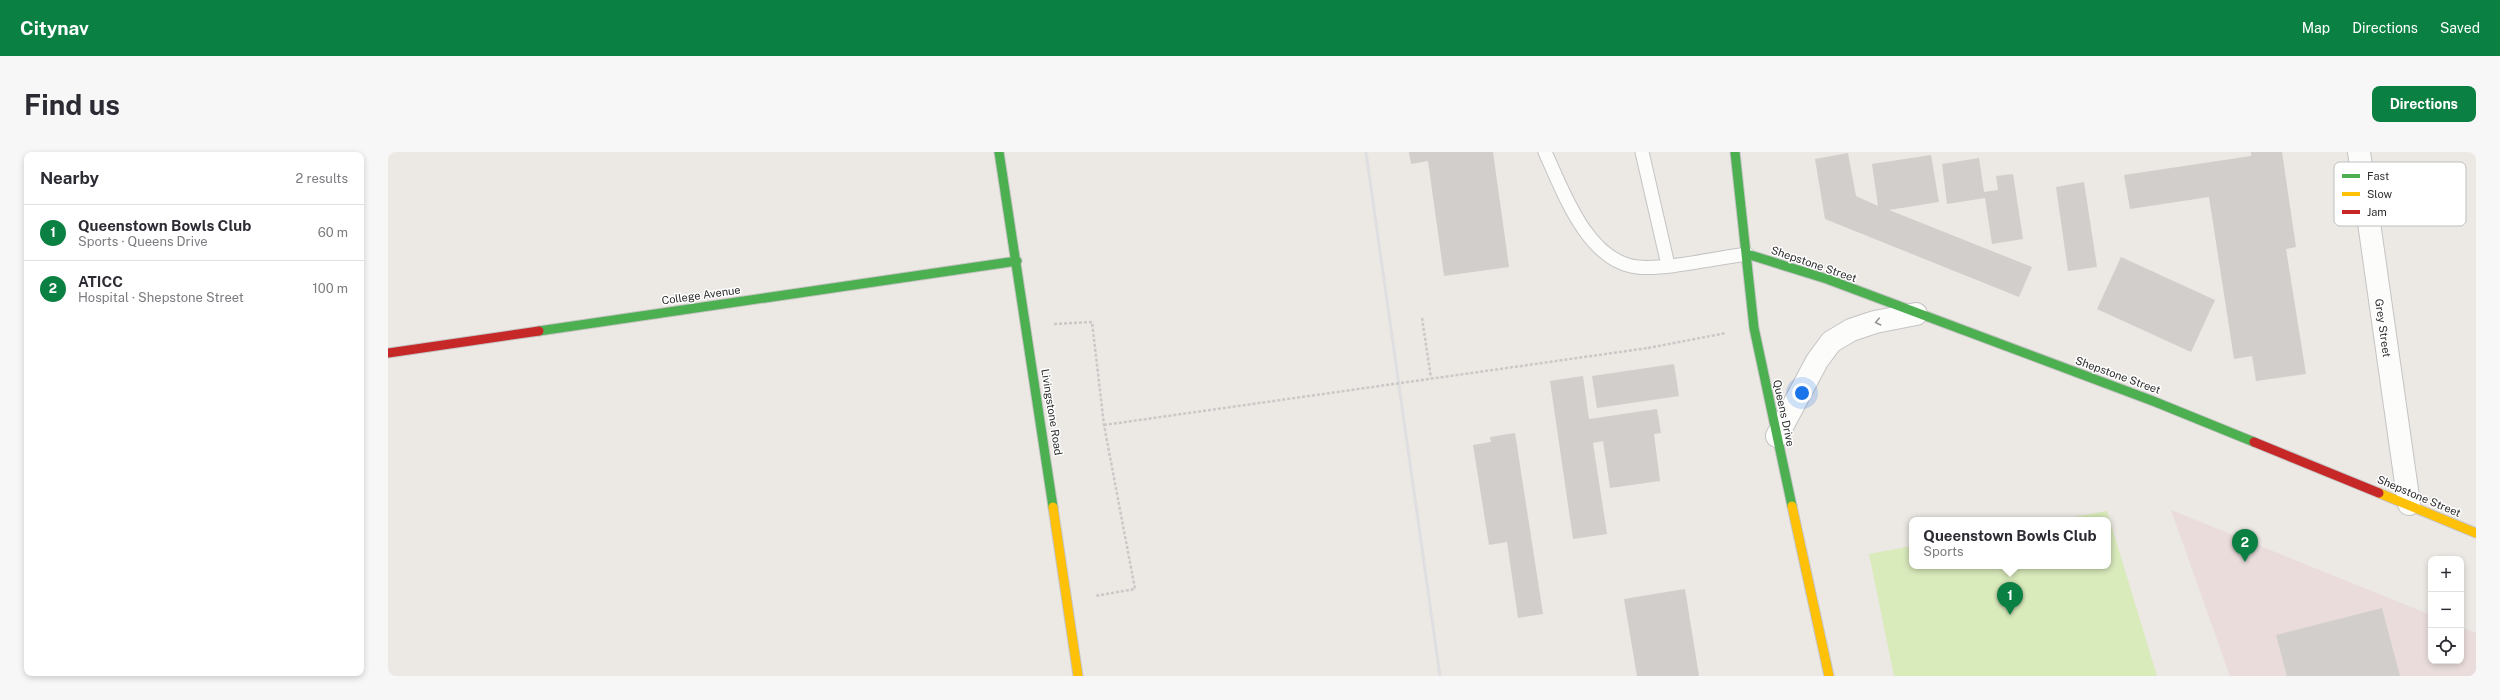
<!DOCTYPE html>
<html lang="en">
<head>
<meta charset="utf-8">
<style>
  :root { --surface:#fff; --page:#f7f7f7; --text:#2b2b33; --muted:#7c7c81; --line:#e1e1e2; --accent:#0b8043 }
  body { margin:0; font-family:"Public Sans",sans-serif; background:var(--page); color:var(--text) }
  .controls { position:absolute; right:12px; bottom:12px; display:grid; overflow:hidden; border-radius:8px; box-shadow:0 2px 6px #0003 }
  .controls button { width:36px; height:36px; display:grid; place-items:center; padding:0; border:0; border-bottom:1px solid var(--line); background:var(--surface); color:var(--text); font:20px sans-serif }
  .you { position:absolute; left:1414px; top:241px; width:14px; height:14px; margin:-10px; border:3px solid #fff; border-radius:50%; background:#1a73e8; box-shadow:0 0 0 6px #1a73e833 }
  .badge { display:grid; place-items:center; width:26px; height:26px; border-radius:50%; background:var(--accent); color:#fff; font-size:13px; font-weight:700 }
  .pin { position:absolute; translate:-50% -33px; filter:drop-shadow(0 1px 2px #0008) }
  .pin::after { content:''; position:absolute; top:21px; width:14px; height:12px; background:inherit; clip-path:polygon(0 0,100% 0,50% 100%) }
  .popup { position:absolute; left:1521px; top:365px; width:202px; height:52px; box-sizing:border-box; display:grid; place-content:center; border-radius:8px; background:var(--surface); filter:drop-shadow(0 1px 3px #0005); font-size:13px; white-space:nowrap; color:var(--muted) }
  .popup b { font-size:15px; color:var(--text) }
  .popup::after { content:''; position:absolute; left:50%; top:100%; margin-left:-8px; border:8px solid transparent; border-top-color:var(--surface) }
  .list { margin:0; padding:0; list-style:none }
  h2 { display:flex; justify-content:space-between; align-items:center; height:52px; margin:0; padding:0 16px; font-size:17px }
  h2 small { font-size:13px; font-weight:400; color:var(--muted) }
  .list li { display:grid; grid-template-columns:26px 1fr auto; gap:12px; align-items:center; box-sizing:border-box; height:56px; padding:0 16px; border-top:1px solid var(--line) }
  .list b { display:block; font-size:15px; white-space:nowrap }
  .list p { margin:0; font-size:13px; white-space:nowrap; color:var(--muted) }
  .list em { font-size:13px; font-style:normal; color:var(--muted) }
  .icon { flex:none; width:22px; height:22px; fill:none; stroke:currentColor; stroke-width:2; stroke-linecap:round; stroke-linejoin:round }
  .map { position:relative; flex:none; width:2088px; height:524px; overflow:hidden; border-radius:8px }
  header { display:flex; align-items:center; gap:24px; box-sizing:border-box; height:56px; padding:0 20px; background:var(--accent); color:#fff }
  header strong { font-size:19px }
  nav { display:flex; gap:22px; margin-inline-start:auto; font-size:14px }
  .intro { display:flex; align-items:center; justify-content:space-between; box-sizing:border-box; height:96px; padding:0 24px }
  h1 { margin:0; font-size:28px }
  .button { padding:10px 18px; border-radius:8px; background:var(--accent); color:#fff; font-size:14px; font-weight:700 }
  main { display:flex; gap:24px; padding:0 24px }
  aside { flex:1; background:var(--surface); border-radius:8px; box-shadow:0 2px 6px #0003 }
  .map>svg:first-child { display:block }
  .medical { fill:#e9dcdb }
  .pitch { fill:#d9eabb }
  .building { fill:#d1cecb }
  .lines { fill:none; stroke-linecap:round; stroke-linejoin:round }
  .lane-casing { stroke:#c5c4c5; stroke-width:15 }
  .street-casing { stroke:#c5c4c5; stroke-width:24 }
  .fast-casing { stroke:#c5c4c5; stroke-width:11 }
  .slow-casing { stroke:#c5c4c5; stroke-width:11 }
  .jam-casing { stroke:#c5c4c5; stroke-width:11 }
  .path { stroke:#c9c9c8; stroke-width:2.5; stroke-dasharray:3 2; stroke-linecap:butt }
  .lane { stroke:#fcfcfb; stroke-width:13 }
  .street { stroke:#fcfcfb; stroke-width:22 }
  .fast { stroke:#4caf50; stroke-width:9 }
  .slow { stroke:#ffc107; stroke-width:9 }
  .jam { stroke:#c62828; stroke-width:9 }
  .rail { stroke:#dfdfe1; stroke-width:3 }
  .path-bridge { stroke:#c9c9c8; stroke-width:2.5; stroke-dasharray:3 2; stroke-linecap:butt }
  .oneway { stroke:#959594 }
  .labels { text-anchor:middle; stroke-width:3; stroke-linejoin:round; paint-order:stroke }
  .street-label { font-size:11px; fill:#2e2e2e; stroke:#fff }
  .key { fill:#fff; stroke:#c0c0c0; stroke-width:1 }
  .key-label { font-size:11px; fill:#2e2e2e }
</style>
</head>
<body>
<header>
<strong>Citynav</strong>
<nav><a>Map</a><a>Directions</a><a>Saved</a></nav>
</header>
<div class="intro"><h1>Find us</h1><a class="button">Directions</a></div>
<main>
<aside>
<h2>Nearby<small>2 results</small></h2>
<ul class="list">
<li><span class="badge">1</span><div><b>Queenstown Bowls Club</b><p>Sports · Queens Drive</p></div><em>60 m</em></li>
<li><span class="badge">2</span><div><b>ATICC</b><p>Hospital · Shepstone Street</p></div><em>100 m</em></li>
</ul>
</aside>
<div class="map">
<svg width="2088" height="524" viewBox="0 0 2088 524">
  <rect width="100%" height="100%" fill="#ece8e4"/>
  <path class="medical" d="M1783,358L2043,463V509H2073V475L2088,481V524H1842Z"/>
  <path class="pitch" d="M1719,359L1769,524H1506L1481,402L1524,394V414H1720V368H1667Z"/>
  <path class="building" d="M1021,0H1105L1121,115L1056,124L1040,9L1023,12Z
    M1863,0H1894L1908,95L1898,97L1918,222L1868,229L1864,204L1846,207L1821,45L1742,57L1736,23L1863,4Z
    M1460,1L1468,44L1490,54L1484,12L1543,3L1551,50L1501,58L1644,115L1631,145L1437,67L1427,7Z
    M1591,6L1596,40L1610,38L1608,24L1625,22L1635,87L1604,92L1597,46L1559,52L1554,12Z
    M1696,30L1709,115L1680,119L1668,35Z
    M1733,105L1827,148L1803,200L1709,157Z
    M1286,212L1291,244L1209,256L1204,224Z
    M1195,224L1201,267L1269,257L1273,281L1266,282L1272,329L1222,336L1215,289L1205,291L1219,382L1185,387L1162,229Z
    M1127,281L1155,462L1130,466L1119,390L1101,393L1085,293L1103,290L1102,285Z
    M1297,437L1311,524H1249L1236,447Z
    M1994,456L2012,524H1899L1888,483Z"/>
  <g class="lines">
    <defs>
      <path id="lane" d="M1157,0C1175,39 1199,109 1249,115C1277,118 1329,106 1359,102
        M1254,0L1280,113"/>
      <path id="street" d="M1971,0L2021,352
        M1389,284L1429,209L1443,190L1463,178L1487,170L1528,162"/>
      <path id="fast" d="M611,0L665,355
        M1347,0L1366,176L1404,354
        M1359,102L1439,127L1765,249L1866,290
        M151,179L629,109"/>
      <path id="slow" d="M1991,341L2088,381
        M1404,354L1441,524
        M665,355L690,524"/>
      <path id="jam" d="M0,201L151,179
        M1866,290L1991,341"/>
    </defs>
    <use href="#lane" class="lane-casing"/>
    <use href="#street" class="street-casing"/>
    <use href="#fast" class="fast-casing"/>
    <use href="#slow" class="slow-casing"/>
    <use href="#jam" class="jam-casing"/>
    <path class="path" d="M1034,166L1043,226
      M666,172L704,170L716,273L747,437L707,444
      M1260,196L1338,181"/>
    <use href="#lane" class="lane"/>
    <use href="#street" class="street"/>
    <use href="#fast" class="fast"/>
    <use href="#slow" class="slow"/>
    <use href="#jam" class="jam"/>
    <path class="rail" d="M978,0L1052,524"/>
    <path class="path-bridge" d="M716,273L1260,196"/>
  </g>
  <defs><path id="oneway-chevron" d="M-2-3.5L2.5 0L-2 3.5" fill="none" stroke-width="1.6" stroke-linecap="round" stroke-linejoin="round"/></defs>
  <use class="oneway" href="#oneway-chevron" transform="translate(1490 170) rotate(167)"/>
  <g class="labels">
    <g class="street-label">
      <text transform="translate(1426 112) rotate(19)" y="4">Shepstone Street</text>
      <text transform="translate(313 143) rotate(-8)" y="4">College Avenue</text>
      <text transform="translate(1995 176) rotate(82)" y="4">Grey Street</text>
      <text transform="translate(1730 223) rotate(20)" y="4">Shepstone Street</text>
      <text transform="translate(664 260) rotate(81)" y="4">Livingstone Road</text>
      <text transform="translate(1396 261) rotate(78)" y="4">Queens Drive</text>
      <text transform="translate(2031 344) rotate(23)" y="4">Shepstone Street</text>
    </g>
  </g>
  <rect x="1946" y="10" width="132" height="64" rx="6" class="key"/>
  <rect x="1954" y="22" width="18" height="4" fill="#4caf50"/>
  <rect x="1954" y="40" width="18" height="4" fill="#ffc107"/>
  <rect x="1954" y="58" width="18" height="4" fill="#c62828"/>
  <g class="key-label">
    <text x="1979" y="28">Fast</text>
    <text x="1979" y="46">Slow</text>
    <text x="1979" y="64">Jam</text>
  </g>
</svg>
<div class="controls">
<button>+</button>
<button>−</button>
<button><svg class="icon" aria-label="locate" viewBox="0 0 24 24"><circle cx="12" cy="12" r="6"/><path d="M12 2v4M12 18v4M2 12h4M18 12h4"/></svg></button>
</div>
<div class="you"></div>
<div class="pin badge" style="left:1622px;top:463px">1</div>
<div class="popup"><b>Queenstown Bowls Club</b>Sports</div>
<div class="pin badge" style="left:1857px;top:410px">2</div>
</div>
</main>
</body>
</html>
